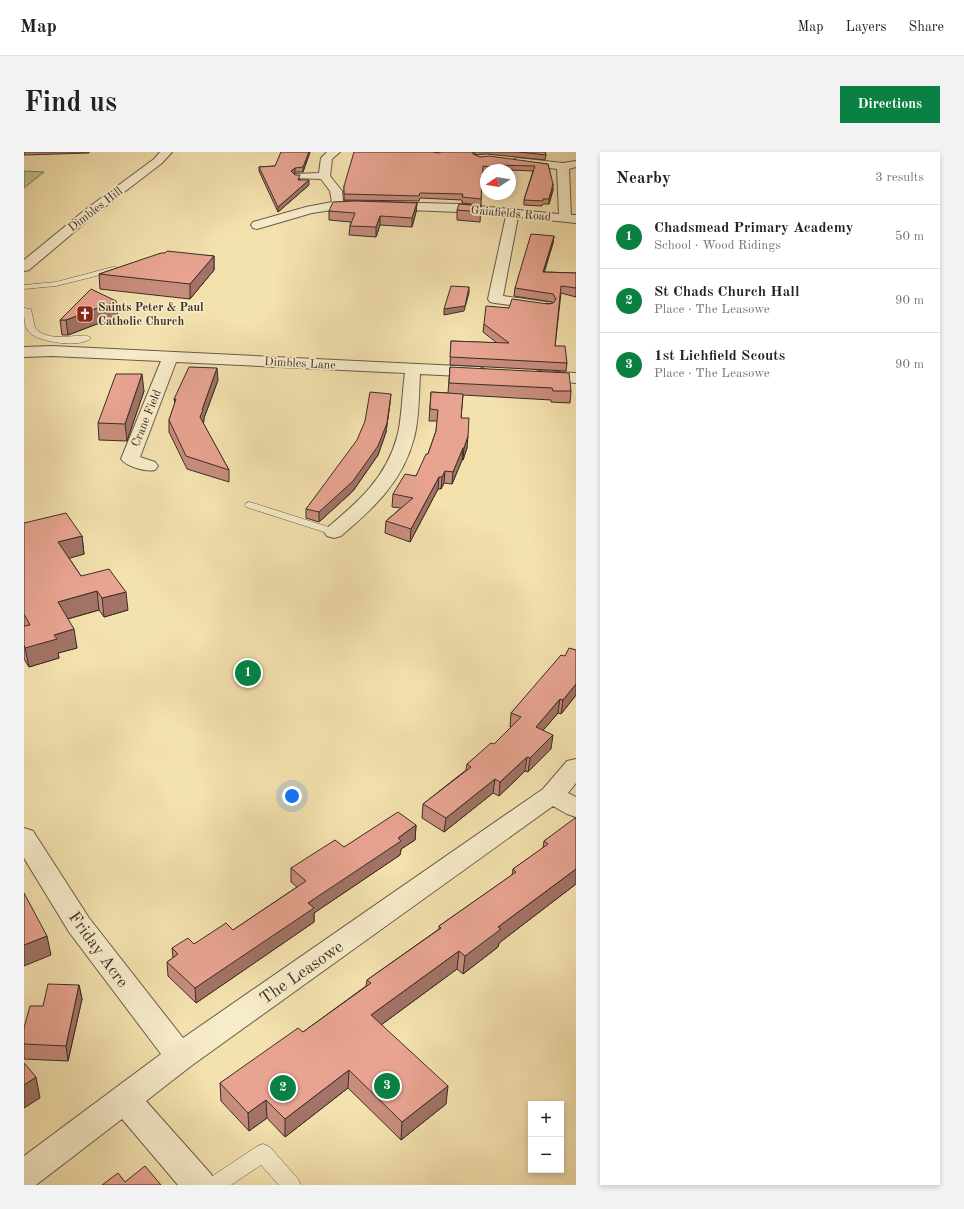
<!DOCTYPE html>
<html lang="en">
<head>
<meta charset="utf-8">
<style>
  :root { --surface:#fff; --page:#f2f2f2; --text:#222; --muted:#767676; --line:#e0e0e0; --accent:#0b8043 }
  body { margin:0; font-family:"Old Standard TT",serif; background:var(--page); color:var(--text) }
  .controls { position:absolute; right:12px; bottom:12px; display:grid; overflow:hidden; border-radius:0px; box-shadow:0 2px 6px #0003 }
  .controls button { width:36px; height:36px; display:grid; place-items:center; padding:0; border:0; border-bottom:1px solid var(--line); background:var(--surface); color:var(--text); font:20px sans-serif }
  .compass { position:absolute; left:456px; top:12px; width:36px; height:36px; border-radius:50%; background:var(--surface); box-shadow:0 2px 6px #0003; rotate:258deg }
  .you { position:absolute; left:268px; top:644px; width:14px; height:14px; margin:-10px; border:3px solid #fff; border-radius:50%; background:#1a73e8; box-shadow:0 0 0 6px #1a73e833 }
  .badge { display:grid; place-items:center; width:26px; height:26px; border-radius:50%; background:var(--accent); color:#fff; font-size:13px; font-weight:700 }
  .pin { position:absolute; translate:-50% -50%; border:2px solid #fff; box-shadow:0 1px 4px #0006 }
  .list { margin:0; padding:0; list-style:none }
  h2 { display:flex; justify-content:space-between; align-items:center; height:52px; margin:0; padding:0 16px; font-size:17px }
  h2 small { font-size:13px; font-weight:400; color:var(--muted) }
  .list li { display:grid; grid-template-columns:26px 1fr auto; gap:12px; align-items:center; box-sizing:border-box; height:64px; padding:0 16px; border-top:1px solid var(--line) }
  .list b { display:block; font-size:15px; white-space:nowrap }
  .list p { margin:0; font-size:13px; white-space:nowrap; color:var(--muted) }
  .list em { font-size:13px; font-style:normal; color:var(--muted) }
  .map { position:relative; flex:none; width:552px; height:1033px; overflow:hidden; border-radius:0px }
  header { display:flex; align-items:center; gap:24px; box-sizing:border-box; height:56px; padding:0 20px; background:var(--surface); border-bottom:1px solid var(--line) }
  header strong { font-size:19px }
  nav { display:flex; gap:22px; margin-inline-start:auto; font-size:14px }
  .intro { display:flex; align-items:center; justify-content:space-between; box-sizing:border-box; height:96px; padding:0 24px }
  h1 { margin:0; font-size:28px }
  .button { padding:10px 18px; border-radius:0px; background:var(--accent); color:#fff; font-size:14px; font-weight:700 }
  main { display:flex; gap:24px; padding:0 24px }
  aside { flex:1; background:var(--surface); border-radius:0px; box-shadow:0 2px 6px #0003 }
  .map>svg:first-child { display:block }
  .green { fill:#bec288; stroke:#7c7858 }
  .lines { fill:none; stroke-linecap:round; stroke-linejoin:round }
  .service-casing { stroke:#685b49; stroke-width:1 }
  .minor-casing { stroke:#685b49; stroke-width:2 }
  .service { fill:#f7ecca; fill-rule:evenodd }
  .minor { fill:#f7ecca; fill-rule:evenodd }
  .wall { fill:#c88d7d; stroke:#3a2e27 }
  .shaded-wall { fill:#a27366; stroke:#3a2e27 }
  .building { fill:#e8a491; stroke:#3a2e27 }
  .labels { text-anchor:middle; stroke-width:3.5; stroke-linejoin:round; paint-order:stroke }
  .far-street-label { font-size:12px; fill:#3a2e27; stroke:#f7ecca }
  .far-poi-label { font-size:12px; font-weight:bold; fill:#3a2e27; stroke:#f7ecca; text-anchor:start }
  .near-street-label { font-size:17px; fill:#3a2e27; stroke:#f7ecca }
</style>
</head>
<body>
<header>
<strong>Map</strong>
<nav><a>Map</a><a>Layers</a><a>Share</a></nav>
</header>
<div class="intro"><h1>Find us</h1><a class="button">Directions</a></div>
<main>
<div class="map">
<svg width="552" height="1033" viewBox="0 0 552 1033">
  <rect width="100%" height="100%" fill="#f3e1ae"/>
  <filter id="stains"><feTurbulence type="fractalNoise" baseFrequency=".005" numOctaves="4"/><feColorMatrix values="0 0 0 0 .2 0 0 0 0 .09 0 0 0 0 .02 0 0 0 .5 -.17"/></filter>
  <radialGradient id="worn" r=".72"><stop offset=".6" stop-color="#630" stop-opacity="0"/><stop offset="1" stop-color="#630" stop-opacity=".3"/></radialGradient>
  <path class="green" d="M0,19L20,20L0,36Z"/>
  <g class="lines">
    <defs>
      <path id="service" d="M89,115H92V119L32,134L0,137V133L32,130Z
        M0,156L7,157L11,176C28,194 59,178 67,186C58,196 15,191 5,180C0,174 0,165 0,156Z
        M226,350L314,378L316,380L314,382H306L222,355L221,353L222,351Z
        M239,992L246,995L274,1027L277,1033H255L237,1013L207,1033H181L184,1027L232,995Z"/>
      <path id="minor" d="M136,0H148L138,11L69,64L5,118L0,119V108L61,58L130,7Z
        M303,0H316L308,7L306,24L318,39L319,49L435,52L535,62L533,17L494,12L490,11L488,9L490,7L494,6L539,11L552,9V15L545,17L547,63H552V71L494,65L479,144L522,150L524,153L522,156L517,157L471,151L466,150L464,147L482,64L435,60L332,56L314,57L288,61L233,77L229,76L227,73L229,70L282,55L308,50L306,39L297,27L271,26L269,24L271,22L295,21L297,6Z
        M28,194L455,215L461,217L463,220L461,223L455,225L396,222C395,240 395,269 390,286C379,329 350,356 317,384L310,386L303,384L300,380L303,376C334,350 362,326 373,285C378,268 378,240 381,221L152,210L116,305L131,310L134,314L131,318C122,320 103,315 97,307L137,209L28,204L0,205V195Z
        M515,219L552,221V231L509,227L507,224L509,221Z
        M552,607V631L544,641L552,645V665L543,662L529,654L167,914L122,949L187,1022L191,1033H154L98,967L12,1033H0V1004L137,902L45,780L0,706V676L9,679L65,766L159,886L519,637L543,609Z"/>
    </defs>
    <use href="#service" class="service-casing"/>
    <use href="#minor" class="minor-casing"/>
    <use href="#service" class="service"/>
    <use href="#minor" class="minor"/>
  </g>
  <path class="wall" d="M0,0H65V1L0,3Z
    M286,0L279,20H271L270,22L276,28L285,33L254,60L235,19V15L251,14Z
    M408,0L415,1L417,0H521L522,3L521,8L463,2L450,3L456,5L524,12L529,38L525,52H519L518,54L500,53V48L509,19L486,18H462V19H458L457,53L438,51V48L396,46L395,49L320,48V34Z
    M393,51L392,60L388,75L356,73L352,85L325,83L326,74L327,70L305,68V59Z
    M457,54L456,70L433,68V58Z
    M530,84L529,91L520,120L552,121V145L537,141L531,194L543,211L542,219L426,213L427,189L473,191L459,180L460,172L485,156L529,151L528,150L490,144L491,136Z
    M141,101L190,104V118L166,147L76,137L75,122Z
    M94,164L44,183H38L36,168Z
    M426,215L547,239L546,251L527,250V248L439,243L437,266L443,296L439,308H438L428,332L420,331L417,337H414L386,390L361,381L362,369L377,356L368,355L369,342L392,324L404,302L412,279L413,269H405L407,240L424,241Z
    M194,228L180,266L179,271L205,318V330L163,317L145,280V268L151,251L150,247Z
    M120,239L103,289L75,288L74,271Z
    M366,251L362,280L354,303L329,339L295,370L282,366V357Z
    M0,371L58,384L60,402L45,406L57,424L104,458L80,465L75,458L44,467L53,496L34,501L35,506L5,515L0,507Z
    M552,498V543L537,562L534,561L519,578L527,597L504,620L501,619L475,644L469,641L420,680L398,666L399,652L442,618L443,612L470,592L487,575H486L487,561L541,504Z
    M552,667V732L475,791L474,795L439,822L433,817L357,873L422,952L377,988L324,936L261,985L243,966L225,979L197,949L196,931L279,880L342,834L343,828L415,777V774L488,723L489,717L519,696L520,689Z
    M392,673L391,688L377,697L376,703L290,761V770L172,851L144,824L143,810L149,806L148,796L170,792L209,778L273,735L267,730V716L320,695Z
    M55,833L58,847L44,909L0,907V876L19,854Z"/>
  <path class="shaded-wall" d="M285,0H286L279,20V15Z
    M448,0H451V2L448,5Z
    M271,16V20L268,24L267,19Z
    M285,28V33L254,60V55Z
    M529,32V38L525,52V47Z
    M393,51L392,60L388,75V66Z
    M356,64V73L352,85V75Z
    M530,84L529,91L518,128L519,120Z
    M190,104V118L166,147V132Z
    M445,135V141L440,159L420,163V157Z
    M92,149L94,164L44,183L42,168Z
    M193,216L194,228L180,266V269L177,277L176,265L178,258Z
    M118,222L120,239L103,289L101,272Z
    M367,242L366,251L362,280L354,303L329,339L295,370V360Z
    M444,284L443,296L439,308L440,296Z
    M439,296L438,308L428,332L429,320Z
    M421,319L420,331L417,337L418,325Z
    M415,325L414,337L386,390L387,377Z
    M58,384L60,402L36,409L34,390Z
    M73,439L75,458L36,469L34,450Z
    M102,440L104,458L80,465L78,446Z
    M50,477L53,496L34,501L35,506L5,515L1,496L30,483Z
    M552,532V543L537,562L539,548Z
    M536,547L534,561L510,589L512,575Z
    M529,583L527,597L504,620L506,606Z
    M503,605L501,619L475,644L476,630Z
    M471,627L469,641L420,680L422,666Z
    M392,673L391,688L377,697L376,703L290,761V770L172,851L171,836L284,751Z
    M552,717V732L475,791L474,795L439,822L441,804L474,775Z
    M23,784L27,803L0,814V793Z
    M435,799L433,817L346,881L347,863Z
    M55,833L58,847L44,909L42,894Z
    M325,918L324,936L261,985V967Z
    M12,925L16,946L0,956V933Z
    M424,934L422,952L377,988L378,970Z
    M242,948L243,966L225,979L224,961Z"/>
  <path class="building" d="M257,0H285L279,15L271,16L267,19L271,23H276L274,28H285L254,55L235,15L251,14Z
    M330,0H408L415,1L417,0H448L449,2L456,5L465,4L524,12L529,32L525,47H519V49L500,48L511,14L469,13V15L459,14L457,47L438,45L439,42L396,41L395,44L320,42V34Z
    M495,0H521L522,3Z
    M332,49L393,51L388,66L356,64L352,75L326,74L331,61L305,59L309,50Z
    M435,52L457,54V60L433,58Z
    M507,82L530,84L519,120L552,121V136L537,134L531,194H541L543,211L426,205L427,189L485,191L460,172L462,154L485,156L488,147L524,152L529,151L532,147L529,142L491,136Z
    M143,99L190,104L166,132L75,122L137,101H141Z
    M427,134L445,135L441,154L420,157Z
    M67,137L92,149L42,168H36Z
    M165,215L193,216L178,258H179L176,265L205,318L162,304L145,268L152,247H150Z
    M426,215L545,221L547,239H529L528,236L425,231Z
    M92,222H118L101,272L74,271Z
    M346,240L367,242L363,271L354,294L329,329L295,360L282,357L333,288L341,269Z
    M407,240L439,242L437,266H445L444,284L440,296H439L429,320L421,319L418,325H415L387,377L362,369L389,346L369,342L381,322L392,324L402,302H404L412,279L414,258L406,257Z
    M42,361L58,384L34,390L57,424L85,417L102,440L78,446L73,439L34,450L50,477L30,483L33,487L1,496L0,493V474L6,473L0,462V371Z
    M545,496L552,498V532L539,548L536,547L512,575L529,583L506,606L503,605L476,630L471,627L422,666L399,652L447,615L443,612L467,591L470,592L497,565L487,561L537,503L541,504Z
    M374,660L392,673L374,686L377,689L284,751L290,756L171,836L143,810L154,802L148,796L164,786L170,792L202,771L209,778L282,729L267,716L311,688L320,695Z
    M551,666L552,667V717L474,775L477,777L441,804L435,799L347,863L424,934L378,970L325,918L261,967L242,948L224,961L196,931L274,876L279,880L347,831L343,828L417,776L415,774L492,720L489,717L524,692L520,689Z
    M0,741L23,784L0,793Z
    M24,832L55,833L42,894L0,892V876L6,854H19Z
    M0,911L12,925L0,933Z
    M121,1014L137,1033H78L94,1021L101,1030Z"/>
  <defs>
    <symbol id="church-square" viewBox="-11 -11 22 22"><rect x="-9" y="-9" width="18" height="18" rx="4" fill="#8f2418" stroke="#f7ecca"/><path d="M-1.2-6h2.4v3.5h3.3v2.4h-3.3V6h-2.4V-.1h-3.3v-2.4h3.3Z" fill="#fff"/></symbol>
  </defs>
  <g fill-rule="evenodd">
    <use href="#church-square" x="51" y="152" width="20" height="20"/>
  </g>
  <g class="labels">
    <g class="far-street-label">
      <text transform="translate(71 57) rotate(-38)" y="4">Dimbles Hill</text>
      <text transform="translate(487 61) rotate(5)" y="4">Gaiafields Road</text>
      <text transform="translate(276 211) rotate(3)" y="4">Dimbles Lane</text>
      <text transform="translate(122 266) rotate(-68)" y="4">Crane Field</text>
    </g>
    <g class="far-poi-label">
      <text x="74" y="159">Saints Peter &amp; Paul<tspan x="74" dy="14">Catholic Church</tspan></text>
    </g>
    <g class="near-street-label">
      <text transform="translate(75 797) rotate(54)" y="6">Friday Acre</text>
      <text transform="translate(277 820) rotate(-35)" y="6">The Leasowe</text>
    </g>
  </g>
  <rect width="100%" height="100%" filter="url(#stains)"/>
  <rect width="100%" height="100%" fill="url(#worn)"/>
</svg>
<div class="controls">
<button>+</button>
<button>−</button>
</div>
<svg class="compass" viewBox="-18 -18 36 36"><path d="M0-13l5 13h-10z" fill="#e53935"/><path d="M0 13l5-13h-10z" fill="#767676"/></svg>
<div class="you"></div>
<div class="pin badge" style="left:224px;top:521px">1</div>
<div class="pin badge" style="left:259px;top:936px">2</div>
<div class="pin badge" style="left:363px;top:934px">3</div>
</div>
<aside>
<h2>Nearby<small>3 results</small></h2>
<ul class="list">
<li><span class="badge">1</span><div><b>Chadsmead Primary Academy</b><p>School · Wood Ridings</p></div><em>50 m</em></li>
<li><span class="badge">2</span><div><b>St Chads Church Hall</b><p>Place · The Leasowe</p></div><em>90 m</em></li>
<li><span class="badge">3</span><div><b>1st Lichfield Scouts</b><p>Place · The Leasowe</p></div><em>90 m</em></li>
</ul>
</aside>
</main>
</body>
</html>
